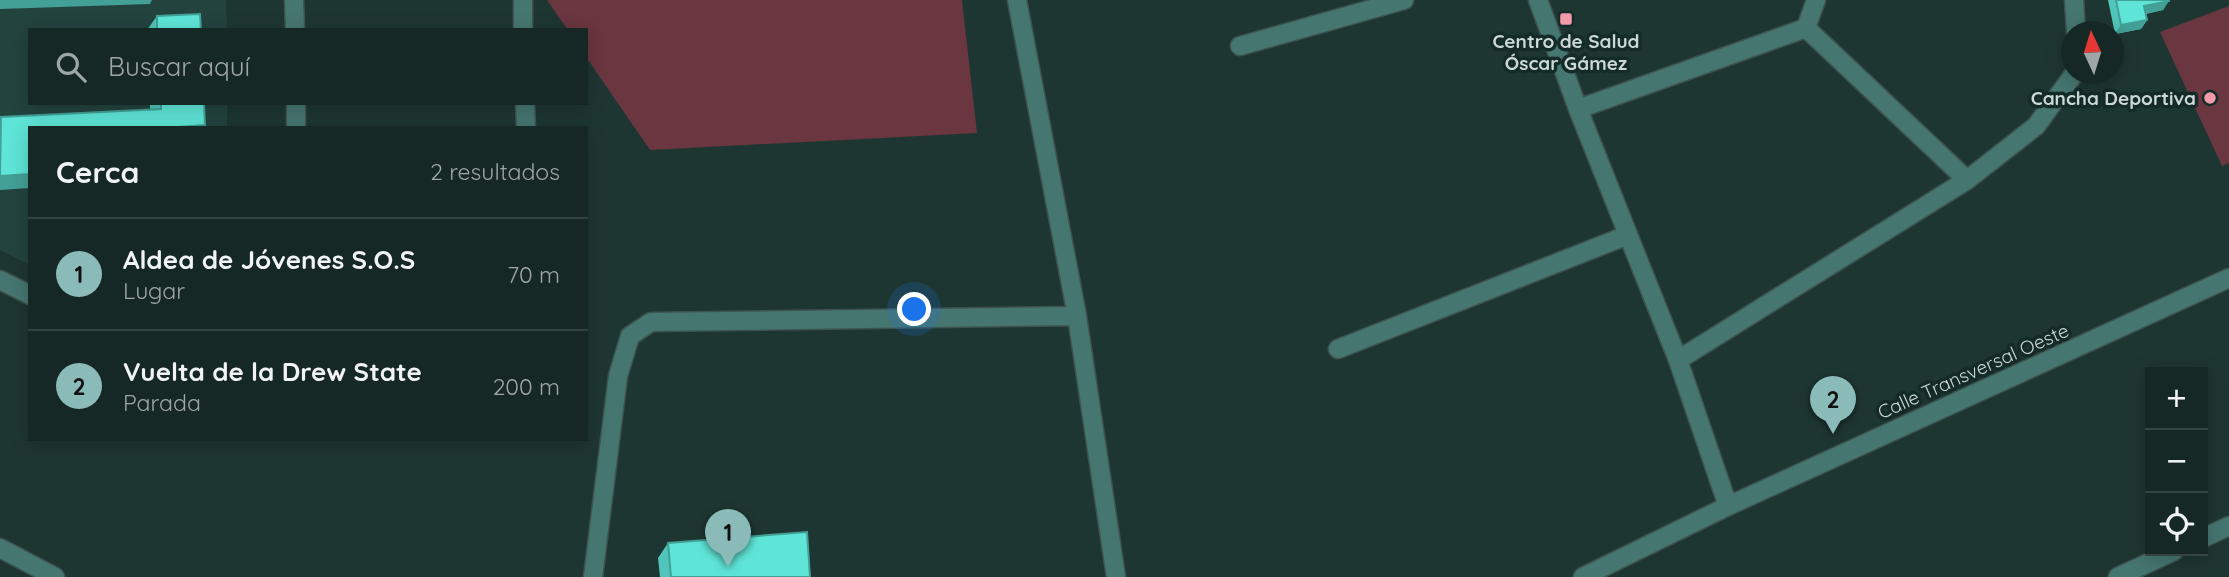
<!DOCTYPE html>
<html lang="es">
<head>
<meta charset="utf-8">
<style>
  :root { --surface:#162826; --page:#1f302e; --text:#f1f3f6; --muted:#9ea6a7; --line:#354443; --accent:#8bbbb9 }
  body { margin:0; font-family:Quicksand,sans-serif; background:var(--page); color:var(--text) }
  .controls { position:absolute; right:21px; bottom:21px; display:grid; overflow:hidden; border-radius:0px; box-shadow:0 4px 18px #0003 }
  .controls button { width:63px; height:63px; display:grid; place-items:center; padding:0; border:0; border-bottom:2px solid var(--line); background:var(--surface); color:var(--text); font:35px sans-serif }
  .compass { position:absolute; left:2061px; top:21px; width:63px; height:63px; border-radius:50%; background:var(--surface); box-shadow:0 4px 18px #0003; rotate:356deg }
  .you { position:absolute; left:915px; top:310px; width:24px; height:24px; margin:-18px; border:5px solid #fff; border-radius:50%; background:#1a73e8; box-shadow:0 0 0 10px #1a73e833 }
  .badge { display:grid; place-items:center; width:46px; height:46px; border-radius:50%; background:var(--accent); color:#111; font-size:23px; font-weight:700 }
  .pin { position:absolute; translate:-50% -58px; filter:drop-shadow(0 2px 4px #0008) }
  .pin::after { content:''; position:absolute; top:37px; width:24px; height:21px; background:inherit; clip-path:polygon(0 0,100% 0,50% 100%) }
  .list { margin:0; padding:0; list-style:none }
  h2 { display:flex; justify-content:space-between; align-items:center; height:91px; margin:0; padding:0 28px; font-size:30px }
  h2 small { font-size:23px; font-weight:400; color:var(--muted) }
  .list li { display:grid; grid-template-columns:46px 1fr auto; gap:21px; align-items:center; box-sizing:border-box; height:112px; padding:0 28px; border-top:2px solid var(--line) }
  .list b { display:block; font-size:26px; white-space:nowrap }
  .list p { margin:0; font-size:23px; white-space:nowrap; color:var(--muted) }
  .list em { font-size:23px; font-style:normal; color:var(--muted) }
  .icon { flex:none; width:38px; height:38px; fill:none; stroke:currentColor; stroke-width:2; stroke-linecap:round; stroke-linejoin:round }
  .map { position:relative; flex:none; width:2229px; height:577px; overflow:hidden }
  .search { position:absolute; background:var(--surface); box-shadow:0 4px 18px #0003; left:28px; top:28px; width:560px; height:77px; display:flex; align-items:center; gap:18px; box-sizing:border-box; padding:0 24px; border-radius:0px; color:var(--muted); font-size:26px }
  .panel { position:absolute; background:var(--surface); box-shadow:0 4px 18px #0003; left:28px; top:126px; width:560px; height:315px; border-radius:0px }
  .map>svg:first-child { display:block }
  .built { fill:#23433f }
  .green { fill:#6a363f }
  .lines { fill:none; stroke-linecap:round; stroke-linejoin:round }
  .minor-casing { stroke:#3d5350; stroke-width:21 }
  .minor { stroke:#467670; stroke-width:18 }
  .wall { fill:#51c5b9 }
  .shaded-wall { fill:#42a096 }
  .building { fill:#5ee5d7; stroke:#42a096; stroke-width:2 }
  .poi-dot { fill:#f39aa8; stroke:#142b29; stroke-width:2.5 }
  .labels { text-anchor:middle; stroke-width:7; stroke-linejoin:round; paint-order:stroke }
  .poi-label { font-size:19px; font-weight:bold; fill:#cbd8d6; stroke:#142b29 }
  .street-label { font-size:19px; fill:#cbd8d6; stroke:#142b29 }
</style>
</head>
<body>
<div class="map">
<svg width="2229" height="577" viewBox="0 0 2229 577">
  <rect width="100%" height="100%" fill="#1e3632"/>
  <path class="built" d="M0,0H226L227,30H30V103H227V128H30V265L0,250Z"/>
  <path class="green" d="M547,0H962L977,133L650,150L586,57V30H568Z
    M2229,6V163L2222,166L2160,32Z"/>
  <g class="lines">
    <defs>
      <path id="minor" d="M294,0L295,30
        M523,0V30
        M1017,0L1077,316
        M1538,0L1578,109L1678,360L1728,506
        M2074,0L2076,32
        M1806,28L1967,180
        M1240,46L1404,0
        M296,103V128
        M525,103L526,128
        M1578,109L1806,28L1816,0
        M0,280L30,295
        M1338,349L1628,235
        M1678,360L1967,180L2036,126L2074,74
        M2203,538L2229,526
        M0,548L55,577
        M593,577L618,376L630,336L651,322L1077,316L1116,577
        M1583,577L1728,506L2229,278
        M2118,577L2174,551"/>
    </defs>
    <use href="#minor" class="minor-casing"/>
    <use href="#minor" class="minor"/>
  </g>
  <path class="wall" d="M2108,0H2169L2163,10L2146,14L2147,20L2141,29L2115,34Z
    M157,16L201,30H147Z
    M150,103H204L205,125L203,128H30L0,190V119L1,117L150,110Z
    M668,543L810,577H660L658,558Z"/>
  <path class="shaded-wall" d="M0,0H152L150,4L0,9Z
    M2169,1L2163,10L2138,15L2144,6Z
    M2147,20L2141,29L2115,34L2121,25Z
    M205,125L203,128H166Z
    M30,174V188L0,190V176Z"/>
  <path class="building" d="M2116,0H2169V1L2144,6L2147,20L2121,25Z
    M200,14L201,30H157V16Z
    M161,103H204L205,125L166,128H30V174L0,176L1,117L161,109Z
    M807,532L810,577H671L668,543Z"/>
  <g class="poi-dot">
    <rect x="1559" y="12" width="14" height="14" rx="3.5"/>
    <circle cx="2210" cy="98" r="7"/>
  </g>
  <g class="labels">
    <g class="poi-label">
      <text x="1566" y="48">Centro de Salud<tspan x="1566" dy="22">Óscar Gámez</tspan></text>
      <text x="2196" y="105" text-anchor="end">Cancha Deportiva</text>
    </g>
    <g class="street-label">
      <text transform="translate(1973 371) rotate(-24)" y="7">Calle Transversal Oeste</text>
    </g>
  </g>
</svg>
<div class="controls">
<button>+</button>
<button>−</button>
<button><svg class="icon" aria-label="locate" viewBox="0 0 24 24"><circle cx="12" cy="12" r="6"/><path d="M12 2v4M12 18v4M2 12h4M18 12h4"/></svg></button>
</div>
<svg class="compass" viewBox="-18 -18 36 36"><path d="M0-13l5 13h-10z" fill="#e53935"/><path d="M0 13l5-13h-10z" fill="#9ea6a7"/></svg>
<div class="you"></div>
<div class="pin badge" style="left:728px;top:567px">1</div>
<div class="pin badge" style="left:1833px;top:434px">2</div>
<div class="search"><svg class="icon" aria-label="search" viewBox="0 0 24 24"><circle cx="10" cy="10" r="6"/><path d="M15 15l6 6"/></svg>Buscar aquí</div>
<section class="panel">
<h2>Cerca<small>2 resultados</small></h2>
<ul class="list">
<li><span class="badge">1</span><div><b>Aldea de Jóvenes S.O.S</b><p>Lugar</p></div><em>70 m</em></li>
<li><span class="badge">2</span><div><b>Vuelta de la Drew State</b><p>Parada</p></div><em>200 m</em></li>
</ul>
</section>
</div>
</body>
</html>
